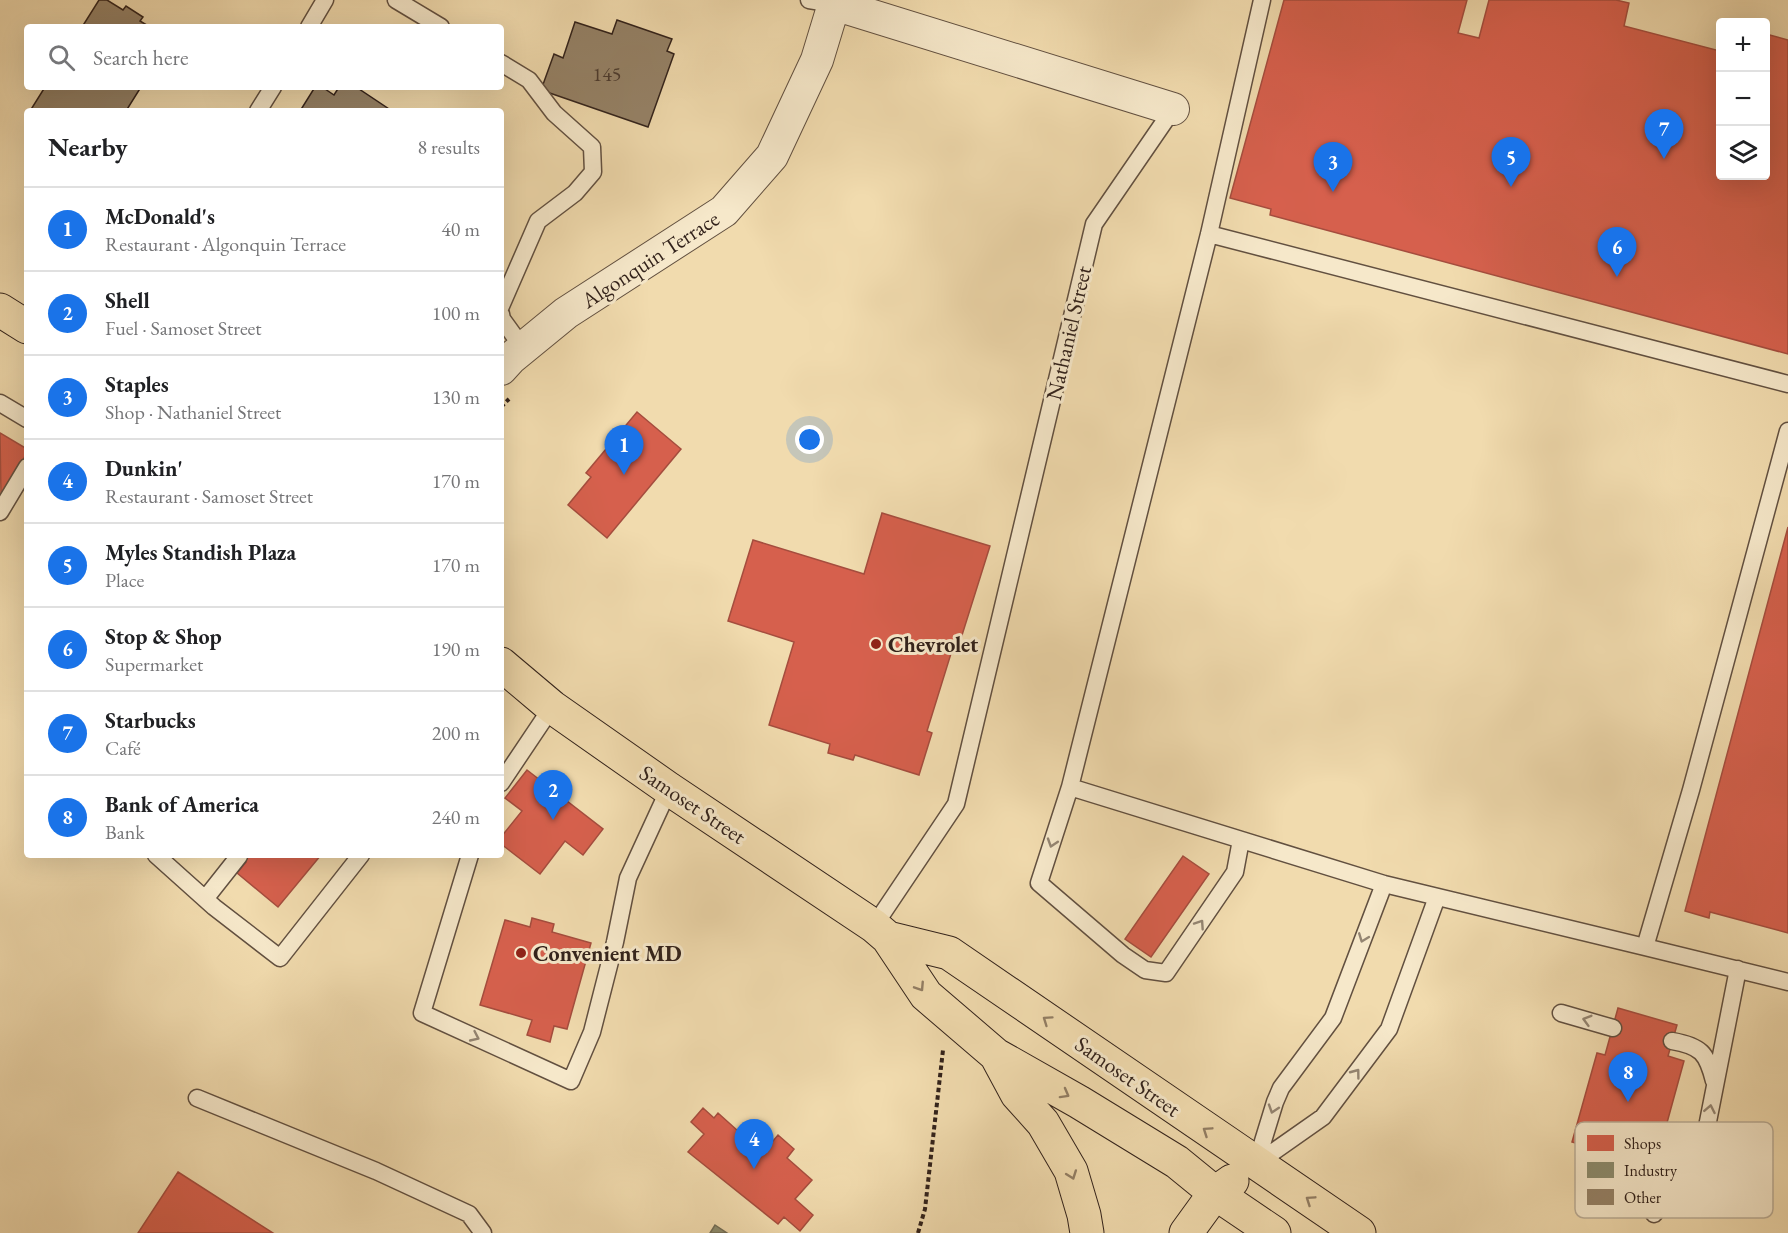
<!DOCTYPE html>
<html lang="en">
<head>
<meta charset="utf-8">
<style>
  :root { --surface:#fff; --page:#f2f2f2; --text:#202124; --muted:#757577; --line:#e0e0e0; --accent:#1a73e8 }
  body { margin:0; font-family:"EB Garamond",serif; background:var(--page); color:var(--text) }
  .controls { position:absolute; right:18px; top:18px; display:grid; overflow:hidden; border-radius:6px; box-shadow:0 6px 24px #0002 }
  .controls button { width:54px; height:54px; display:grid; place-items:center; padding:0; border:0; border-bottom:2px solid var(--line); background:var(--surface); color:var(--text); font:30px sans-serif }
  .you { position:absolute; left:810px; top:440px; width:21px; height:21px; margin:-15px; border:4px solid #fff; border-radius:50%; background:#1a73e8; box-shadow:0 0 0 9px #1a73e833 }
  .badge { display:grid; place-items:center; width:39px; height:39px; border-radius:50%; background:var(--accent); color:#fff; font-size:20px; font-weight:700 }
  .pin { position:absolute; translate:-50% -50px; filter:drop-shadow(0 2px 3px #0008) }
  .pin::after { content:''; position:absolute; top:32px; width:21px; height:18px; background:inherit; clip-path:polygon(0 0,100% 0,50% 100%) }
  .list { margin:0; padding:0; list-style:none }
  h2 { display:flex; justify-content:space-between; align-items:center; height:78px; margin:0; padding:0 24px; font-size:26px }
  h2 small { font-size:20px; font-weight:400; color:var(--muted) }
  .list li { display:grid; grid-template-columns:39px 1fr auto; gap:18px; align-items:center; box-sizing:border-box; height:84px; padding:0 24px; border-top:2px solid var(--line) }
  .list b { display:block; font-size:22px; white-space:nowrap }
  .list p { margin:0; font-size:20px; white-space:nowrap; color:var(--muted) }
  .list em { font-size:20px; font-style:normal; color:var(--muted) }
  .icon { flex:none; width:33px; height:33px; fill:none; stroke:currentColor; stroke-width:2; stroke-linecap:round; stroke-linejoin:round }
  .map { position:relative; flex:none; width:1788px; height:1233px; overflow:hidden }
  .search { position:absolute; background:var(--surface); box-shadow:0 6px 24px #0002; left:24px; top:24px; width:480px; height:66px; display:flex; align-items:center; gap:15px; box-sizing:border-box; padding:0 21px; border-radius:6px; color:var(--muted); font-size:22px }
  .panel { position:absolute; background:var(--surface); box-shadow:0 6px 24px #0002; left:24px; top:108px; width:480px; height:750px; border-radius:6px }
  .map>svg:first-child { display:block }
  .shops { fill:#d6604d; stroke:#a54d3e; stroke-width:1.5 }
  .industry { fill:#8c8c6e; stroke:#716c55; stroke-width:1.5 }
  .building { fill:#958267; stroke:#32221b; stroke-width:1.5 }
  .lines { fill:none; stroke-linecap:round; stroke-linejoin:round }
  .lane-casing { stroke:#625040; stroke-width:19 }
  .street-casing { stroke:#625040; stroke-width:34 }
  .highway-casing { stroke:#32221b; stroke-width:35 }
  .path { stroke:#32221b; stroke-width:4; stroke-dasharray:4.5 3; stroke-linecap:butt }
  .lane { stroke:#f6e8ca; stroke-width:16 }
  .street { stroke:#f6e8ca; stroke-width:32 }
  .highway { stroke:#f1dbae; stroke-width:33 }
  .oneway { stroke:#948572 }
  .oneway2 { stroke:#927e64 }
  .poi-dot { fill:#8f2418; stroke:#f6e8ca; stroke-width:2 }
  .labels { text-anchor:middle; stroke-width:6; stroke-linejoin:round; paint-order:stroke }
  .number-label { font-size:20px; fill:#4b3a2e }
  .street-label { font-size:22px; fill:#32221b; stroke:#f6e8ca }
  .poi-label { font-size:22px; font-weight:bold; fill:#32221b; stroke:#f6e8ca; text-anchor:start }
  .key { fill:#f6e8ca; stroke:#bbad96; stroke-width:1.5 }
  .key-label { font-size:16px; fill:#32221b }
</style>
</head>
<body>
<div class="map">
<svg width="1788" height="1233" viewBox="0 0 1788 1233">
  <rect width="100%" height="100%" fill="#f1dbae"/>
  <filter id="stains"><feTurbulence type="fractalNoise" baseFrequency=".00333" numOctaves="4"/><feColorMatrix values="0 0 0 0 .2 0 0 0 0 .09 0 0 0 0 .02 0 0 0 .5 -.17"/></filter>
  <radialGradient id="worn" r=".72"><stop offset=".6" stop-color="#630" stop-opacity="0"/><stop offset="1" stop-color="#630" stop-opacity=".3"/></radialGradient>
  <path class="shops" d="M1284,0H1467L1458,33L1479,38L1489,0H1616L1629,3L1624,26L1720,51V176H1766V34L1788,40V354L1270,215L1271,209L1230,198Z
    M637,412L681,449L607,538L568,505L591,477L586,473Z
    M0,433L27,449V453L1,496Z
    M882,513L990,546L958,648L953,647L927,731L932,733L919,775L855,755L853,760L828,753L830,744L769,725L794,642L728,621L753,540L864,574Z
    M1788,527V933L1710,912L1709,918L1685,911Z
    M527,770L603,829L583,855L565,841L540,874L501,844V837L522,811L505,798Z
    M237,855H321L278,907L237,873L246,862Z
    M1183,856L1209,874L1151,957L1125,939Z
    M532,918L554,924L552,932L591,943L567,1029L554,1026L550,1042L527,1035L532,1020L480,1005L505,920L530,927Z
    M1618,1008L1677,1025L1668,1056L1684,1061L1657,1159L1634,1153L1632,1159L1572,1142L1597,1053L1605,1055Z
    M703,1108L714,1118L718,1113L738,1131L743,1126L768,1147L778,1135L794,1149L787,1158L812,1180L795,1199L813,1215L800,1231L784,1217L778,1224L688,1152L704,1134L691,1122Z
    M178,1172L273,1233H138Z"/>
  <path class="industry" d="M715,1225L727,1233H710Z"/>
  <path class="building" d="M99,0H107L123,10L126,6L143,17L140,21L150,27H82Z
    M617,20L672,39L667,51L674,54L648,127L541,90L554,54L563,58L575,22L612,34Z
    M45,87H141L126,111H30Z
    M315,87H322L334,95L339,87H356L392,111H300Z"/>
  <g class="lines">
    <defs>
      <path id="lane" d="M396,0L441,27
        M809,0L834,4L835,0
        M1262,0L1209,234L1070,787L1384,884L1645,947L1691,790L1788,431
        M309,27L325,0
        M501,63L529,80L554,113L592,147L593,172L575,193L538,221L501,306
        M258,111L273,87
        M1209,234L1788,384
        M501,314L502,319L523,348
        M0,403L27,419
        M0,512L27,467
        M501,783L552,707
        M1070,787L1039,883L1123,955L1145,970L1166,973L1235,872L1241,840
        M156,855L214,907L280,958L361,855
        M470,855L422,1013L571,1081L592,1032L615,942L628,878L669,789
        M1384,884L1333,1018L1281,1088L1275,1102L1256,1164L1323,1117L1389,1029L1437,897
        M205,899L239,856
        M874,926L956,804L1094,224L1173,109
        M1645,947L1788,982
        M1561,1013L1613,1028
        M1672,1041C1701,1046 1707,1053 1714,1081
        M197,1098L376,1171L469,1214L483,1233
        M1654,1214L1704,1142L1738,969"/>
      <path id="street" d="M501,369L511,358L566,313L724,211L772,156L817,60L834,4L1173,109"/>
      <path id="highway" d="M0,310L27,327
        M501,664L552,707L669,789L874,926L888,938L926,995L996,1055L1079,1102L1177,1162L1215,1193L1274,1233
        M888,938L949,953L1359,1233
        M996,1055L1017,1094L1043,1123L1071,1171L1084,1215L1087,1233
        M1186,1233L1215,1193L1232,1181"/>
    </defs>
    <use href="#lane" class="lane-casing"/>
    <use href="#street" class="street-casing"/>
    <use href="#highway" class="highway-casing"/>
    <path class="path" d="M501,407L509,399
      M918,1233L925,1209L943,1050"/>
    <use href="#lane" class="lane"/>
    <use href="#street" class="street"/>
    <use href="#highway" class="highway"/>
  </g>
  <defs><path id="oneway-chevron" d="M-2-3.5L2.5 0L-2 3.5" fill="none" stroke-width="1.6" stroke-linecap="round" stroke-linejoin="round" transform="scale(1.5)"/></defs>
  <g class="oneway">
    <use href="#oneway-chevron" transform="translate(1052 843) rotate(108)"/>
    <use href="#oneway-chevron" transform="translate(1200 924) rotate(-56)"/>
    <use href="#oneway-chevron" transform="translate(1363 938) rotate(111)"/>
    <use href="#oneway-chevron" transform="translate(1587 1020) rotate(-164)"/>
    <use href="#oneway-chevron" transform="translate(475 1037) rotate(25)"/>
    <use href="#oneway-chevron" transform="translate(1356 1073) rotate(-53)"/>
    <use href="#oneway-chevron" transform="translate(1273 1109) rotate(108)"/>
    <use href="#oneway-chevron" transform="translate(1710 1109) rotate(-79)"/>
  </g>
  <g class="oneway2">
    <use href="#oneway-chevron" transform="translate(920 987) rotate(57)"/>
    <use href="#oneway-chevron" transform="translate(1047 1020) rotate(-145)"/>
    <use href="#oneway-chevron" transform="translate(1065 1094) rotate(29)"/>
    <use href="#oneway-chevron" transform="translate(1207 1131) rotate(-146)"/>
    <use href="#oneway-chevron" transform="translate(1072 1175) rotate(70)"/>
    <use href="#oneway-chevron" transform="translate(1310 1200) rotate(-146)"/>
  </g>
  <g class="poi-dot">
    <circle cx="876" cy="644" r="6"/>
    <circle cx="521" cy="953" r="6"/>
  </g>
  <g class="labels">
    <g class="number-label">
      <text x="607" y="81">145</text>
    </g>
    <g class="street-label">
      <text transform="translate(650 259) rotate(-33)" y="8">Algonquin Terrace</text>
      <text transform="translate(1068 333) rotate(-77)" y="8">Nathaniel Street</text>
      <text transform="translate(693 804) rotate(34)" y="8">Samoset Street</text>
      <text transform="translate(1128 1076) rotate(35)" y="8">Samoset Street</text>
    </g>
    <g class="poi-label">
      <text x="888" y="652">Chevrolet</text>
      <text x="533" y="961">Convenient MD</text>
    </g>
  </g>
  <rect x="1575" y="1122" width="198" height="96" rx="9" class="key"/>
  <rect x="1587" y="1135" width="27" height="16" fill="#d6604d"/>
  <rect x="1587" y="1162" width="27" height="16" fill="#8c8c6e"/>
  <rect x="1587" y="1189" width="27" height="16" fill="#958267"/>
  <g class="key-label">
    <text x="1624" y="1149">Shops</text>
    <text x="1624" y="1176">Industry</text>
    <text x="1624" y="1203">Other</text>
  </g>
  <rect width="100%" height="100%" filter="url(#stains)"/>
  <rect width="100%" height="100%" fill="url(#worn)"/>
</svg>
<div class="controls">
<button>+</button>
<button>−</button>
<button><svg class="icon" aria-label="layers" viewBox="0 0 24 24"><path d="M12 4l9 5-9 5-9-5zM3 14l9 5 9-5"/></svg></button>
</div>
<div class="you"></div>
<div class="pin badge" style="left:624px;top:475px">1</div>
<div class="pin badge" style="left:553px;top:820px">2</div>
<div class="pin badge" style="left:1333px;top:192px">3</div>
<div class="pin badge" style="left:754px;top:1169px">4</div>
<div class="pin badge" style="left:1511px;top:187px">5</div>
<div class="pin badge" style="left:1617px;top:277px">6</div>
<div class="pin badge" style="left:1664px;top:159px">7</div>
<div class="pin badge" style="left:1628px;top:1102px">8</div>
<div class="search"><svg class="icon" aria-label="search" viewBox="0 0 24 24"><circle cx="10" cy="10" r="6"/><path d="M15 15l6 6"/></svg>Search here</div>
<section class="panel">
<h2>Nearby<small>8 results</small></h2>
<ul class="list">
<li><span class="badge">1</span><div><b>McDonald's</b><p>Restaurant · Algonquin Terrace</p></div><em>40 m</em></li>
<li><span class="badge">2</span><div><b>Shell</b><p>Fuel · Samoset Street</p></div><em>100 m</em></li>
<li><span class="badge">3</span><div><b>Staples</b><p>Shop · Nathaniel Street</p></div><em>130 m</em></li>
<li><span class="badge">4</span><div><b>Dunkin'</b><p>Restaurant · Samoset Street</p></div><em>170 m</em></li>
<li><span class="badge">5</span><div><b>Myles Standish Plaza</b><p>Place</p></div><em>170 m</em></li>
<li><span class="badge">6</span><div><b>Stop &amp; Shop</b><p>Supermarket</p></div><em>190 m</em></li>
<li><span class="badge">7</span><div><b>Starbucks</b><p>Café</p></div><em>200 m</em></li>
<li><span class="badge">8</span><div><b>Bank of America</b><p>Bank</p></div><em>240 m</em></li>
</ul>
</section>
</div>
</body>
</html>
